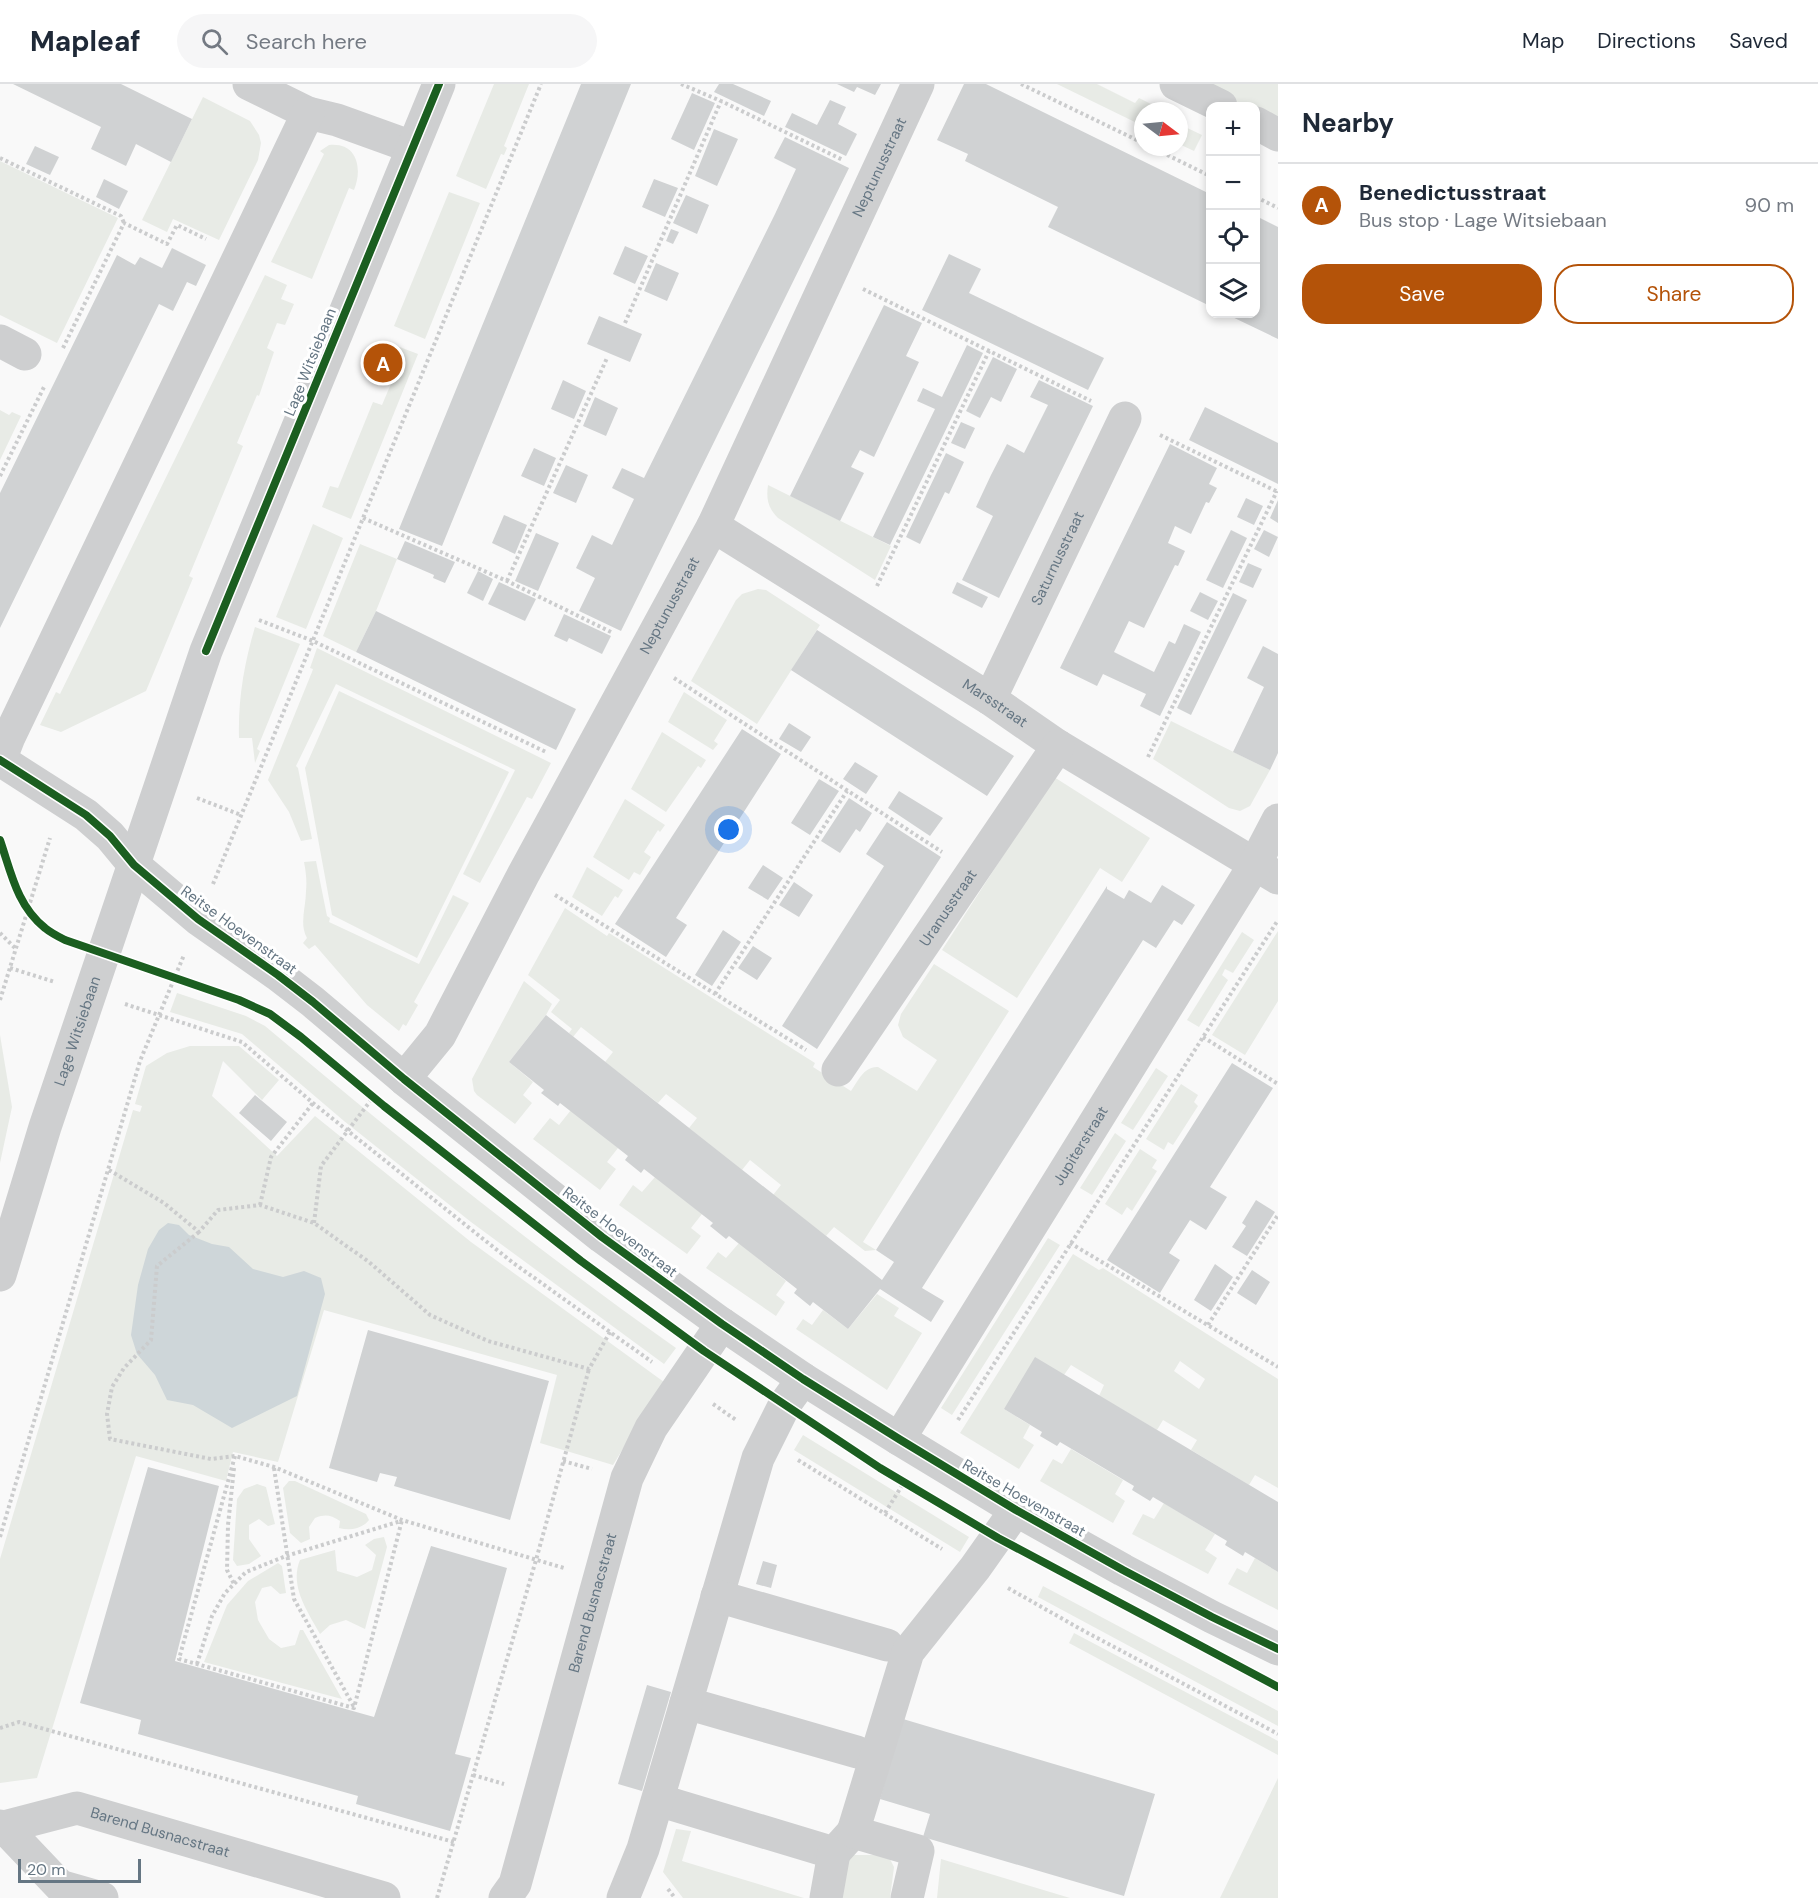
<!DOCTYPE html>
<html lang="en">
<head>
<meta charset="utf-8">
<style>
  :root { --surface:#fff; --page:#f6f6f7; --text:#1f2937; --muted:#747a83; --line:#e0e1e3; --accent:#b45309 }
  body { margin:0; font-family:"DM Sans",sans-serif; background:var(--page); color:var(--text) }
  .controls { position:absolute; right:18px; top:18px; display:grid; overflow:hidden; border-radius:12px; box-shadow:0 3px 9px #0003 }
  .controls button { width:54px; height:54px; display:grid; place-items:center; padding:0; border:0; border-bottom:2px solid var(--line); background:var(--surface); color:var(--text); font:30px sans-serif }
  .compass { position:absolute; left:1134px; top:18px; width:54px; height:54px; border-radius:50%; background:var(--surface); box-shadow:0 3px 9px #0003; rotate:106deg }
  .scale { position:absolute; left:18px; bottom:15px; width:123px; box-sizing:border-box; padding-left:6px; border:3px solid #657683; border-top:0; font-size:16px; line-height:21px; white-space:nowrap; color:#657683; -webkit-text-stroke:4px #fff; paint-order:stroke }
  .you { position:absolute; left:729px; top:746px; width:21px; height:21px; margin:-15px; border:4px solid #fff; border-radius:50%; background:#1a73e8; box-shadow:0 0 0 9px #1a73e833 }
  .badge { display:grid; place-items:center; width:39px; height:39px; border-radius:50%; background:var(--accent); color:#fff; font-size:20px; font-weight:700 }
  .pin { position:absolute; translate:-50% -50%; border:3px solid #fff; box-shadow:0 2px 6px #0006 }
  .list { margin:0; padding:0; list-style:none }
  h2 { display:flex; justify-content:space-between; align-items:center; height:78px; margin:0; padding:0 24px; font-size:26px }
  h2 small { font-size:20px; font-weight:400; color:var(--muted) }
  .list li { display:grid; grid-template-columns:39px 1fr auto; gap:18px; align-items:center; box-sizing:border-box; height:84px; padding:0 24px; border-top:2px solid var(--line) }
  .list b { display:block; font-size:22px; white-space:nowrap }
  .list p { margin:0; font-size:20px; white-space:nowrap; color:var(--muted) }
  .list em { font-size:20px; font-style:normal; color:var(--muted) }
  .actions { display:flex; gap:12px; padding:18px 24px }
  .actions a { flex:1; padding:14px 0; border:2px solid var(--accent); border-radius:24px; text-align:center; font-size:21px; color:var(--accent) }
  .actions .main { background:var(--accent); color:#fff }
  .icon { flex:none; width:33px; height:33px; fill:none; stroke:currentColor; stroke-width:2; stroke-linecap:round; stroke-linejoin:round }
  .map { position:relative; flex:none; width:1278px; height:1814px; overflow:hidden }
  header { display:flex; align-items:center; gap:36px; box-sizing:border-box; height:84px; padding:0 30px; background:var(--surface); border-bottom:2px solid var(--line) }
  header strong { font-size:28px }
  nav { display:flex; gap:33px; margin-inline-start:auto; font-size:21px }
  .search { width:420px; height:54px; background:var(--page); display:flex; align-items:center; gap:15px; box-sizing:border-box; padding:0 21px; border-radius:33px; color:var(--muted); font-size:22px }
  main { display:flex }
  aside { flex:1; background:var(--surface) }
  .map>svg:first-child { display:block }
  .green { fill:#e8ebe6; fill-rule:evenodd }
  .water { fill:#ced6d9 }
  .building { fill:#d0d2d3 }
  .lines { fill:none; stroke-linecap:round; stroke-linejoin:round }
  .path { stroke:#cbcccd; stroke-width:4; stroke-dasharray:3 3; stroke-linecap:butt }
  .minor { stroke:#cecfd0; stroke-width:33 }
  .cycleway-casing { stroke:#fff; stroke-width:11 }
  .cycleway { stroke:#1b5e20; stroke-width:8 }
  .labels { text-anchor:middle; stroke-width:6; stroke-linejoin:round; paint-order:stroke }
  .street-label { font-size:15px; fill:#657683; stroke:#fff }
</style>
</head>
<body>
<header>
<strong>Mapleaf</strong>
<div class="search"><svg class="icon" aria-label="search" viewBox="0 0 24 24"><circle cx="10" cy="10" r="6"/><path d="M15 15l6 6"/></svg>Search here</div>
<nav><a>Map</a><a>Directions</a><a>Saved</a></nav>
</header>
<main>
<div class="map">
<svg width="1278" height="1814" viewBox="0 0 1278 1814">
  <rect width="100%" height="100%" fill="#f9f9f9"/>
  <path class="green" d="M494,0H529L504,62L507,64L504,71L501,70L486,105L456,92Z
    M1057,0H1097L1135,19L1139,14L1155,22L1153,27H1143V42Z
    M1200,0H1278V38L1256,27V22H1246Z
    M203,13L250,37L259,51L261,59L258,76L219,156L173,135L167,148L142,136Z
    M1179,40L1202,51L1194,67L1179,60Z
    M329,61C357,58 363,84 354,106L349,104L312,195L271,178L324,70L320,67Z
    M0,77L118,134L57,259L0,231Z
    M449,108L480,119L425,255L394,242Z
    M265,191L287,201L281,215L294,220L285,241L277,239L267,264L274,268L259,312L257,311L237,359L243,362L189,492L193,494L146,607L61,648L40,641L56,608L60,610Z
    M397,262L418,270L351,435L322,423L330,402L338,404L373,318L382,321L393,295L384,292Z
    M0,326L9,331L12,328L21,332L0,376Z
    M768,401L891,462L875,496L778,434C768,424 766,415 768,401Z
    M313,440L343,454L306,545L276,533Z
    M360,460L397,475L376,527L356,568L323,552Z
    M758,505L766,506L820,541L757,640L691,597L736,516L742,510Z
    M255,543L300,560L257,665L260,667L255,679L252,654H239C238,615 244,580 255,543Z
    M317,564L551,679L532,715L527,713L480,799L463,790L515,686L336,600L296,682L298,684L312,755L301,757L289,728L268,696L312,588L313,585L310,584Z
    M339,607L509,688L417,874L332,831L305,684Z
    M684,608L727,636L714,657L718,660L713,666L668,638Z
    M1171,637L1270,686L1250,722L1240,727L1229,724L1153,675Z
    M662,648L706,676L701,684L698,682L666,728L631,705Z
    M1054,693L1150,754L1122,798L1100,784L1017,914L942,866Z
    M625,715L665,741L660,748L658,746L644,768L651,773L640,791L634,788L629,796L593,773Z
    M316,777L327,832L330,834L329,838L419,880L453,811L469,819L414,918L418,921L406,942L403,940L399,947L367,921L315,861L309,865L303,859L307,854C299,840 306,823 306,807C307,798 306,788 304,778Z
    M587,783L623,806L618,814L615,812L602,832L572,813Z
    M565,824L607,852L609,849L815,979L813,983L851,1007C858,997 864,982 878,983L917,1007L937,976L903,953L898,941L901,930L934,880L1009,927L863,1158L876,1166L865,1167L834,1143L826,1152L773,1111L781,1101L750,1076L742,1086L689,1044L697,1034L666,1010L658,1019L605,978L613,968L581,943L573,953L569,949L572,945L551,928L560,916L528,891Z
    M1278,847V917L1245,971L1212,951Z
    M1242,848L1254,856L1233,889L1225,885L1222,891L1228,896L1199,943L1187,936Z
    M524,897L552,920L546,931L509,978L533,998L523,1011L532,1019L515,1040L477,1011L474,1007L472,995Z
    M177,909L246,932L265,942C398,1054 534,1164 676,1264L664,1280L471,1138L344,1037L242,950L170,928Z
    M0,951L12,1023L0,1079Z
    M190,962H239L279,996L262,1016L223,977L212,1012L277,1072L315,1032L471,1158L664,1298L613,1381L540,1359L557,1291L324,1226L278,1378L233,1368L226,1397L136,1372L37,1694L0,1699V1475L133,1026L140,1028L142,1022L135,1020L146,982L167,969Z
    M1156,984L1168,992L1133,1046L1121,1039Z
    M1181,1000L1198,1011L1194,1018L1198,1022L1173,1061L1168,1058L1164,1066L1146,1055Z
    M571,1026L618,1064L607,1078L616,1085L600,1106L533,1055L550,1034L559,1041Z
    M1115,1049L1126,1057L1092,1111L1080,1104Z
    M1140,1065L1157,1076L1152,1084L1157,1087L1132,1127L1127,1123L1122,1131L1105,1120Z
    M655,1093L702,1130L691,1144L701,1152L687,1170L619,1121L633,1101L642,1108Z
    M1048,1154L1060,1161L952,1331L941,1324Z
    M739,1159L786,1197L776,1211L785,1218L776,1232L706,1184L718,1168L726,1174Z
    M1073,1170L1099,1186L1103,1184L1278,1295V1404L1255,1391L1249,1401L1191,1366L1197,1356L1163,1336L1157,1346L1099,1312L1104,1301L1071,1281L1064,1291L1004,1325L1030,1341L1023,1354L1034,1361L1019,1385L960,1349ZM1180,1277L1205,1295L1199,1305L1174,1287Z
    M877,1210L899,1224L894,1232L922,1249L887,1306L796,1245L803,1235L812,1241L823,1226L848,1245Z
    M803,1351L969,1453L960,1468L794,1366Z
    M1071,1365L1123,1396L1115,1410L1125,1417L1113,1439L1040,1397L1053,1375L1062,1380Z
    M289,1397H295L366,1430L369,1436C362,1445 350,1447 339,1444L340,1437C330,1431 326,1430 315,1434L309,1443L310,1455L301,1459L290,1449L283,1404Z
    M257,1400L266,1403L275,1440L268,1442L259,1435L249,1441V1455L261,1472L249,1480L237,1482L233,1476L237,1415L244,1405Z
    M1164,1419L1215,1450L1205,1466L1217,1474L1208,1490L1132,1450L1143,1430L1154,1435Z
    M384,1453L387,1463L365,1545L346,1536L330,1541L320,1550C308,1528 289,1502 300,1476L335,1466L337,1487L357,1493L372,1486L376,1471L365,1461L374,1455Z
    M1255,1474L1278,1488V1526L1228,1500L1237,1484L1247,1489Z
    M278,1479L282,1482L286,1509L280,1510L271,1502L262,1504L255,1518L258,1536L269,1555L281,1564L295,1561L300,1546H303L342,1615L204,1578L227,1521L248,1497Z
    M1043,1502L1278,1627V1642L1038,1513Z
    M1074,1549L1278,1657V1671L1069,1559Z
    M1278,1694V1814H1220Z
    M676,1745L691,1747L682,1777L804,1814H683L663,1788Z
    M847,1771H888L894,1783L890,1814H835Z
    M941,1775L1070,1814H937Z"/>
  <path class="water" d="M168,1139L179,1141L189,1151L212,1160L229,1163L253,1185L283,1193L304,1187L321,1194L325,1210L297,1312L232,1344L193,1321L167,1316L155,1291L137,1270L131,1251L138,1201L148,1165L159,1146Z"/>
  <path class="building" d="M13,0H121L192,35L171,78L136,60L126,82L91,65L101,43Z
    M581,0H631L442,462L399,445Z
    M719,0H733L771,17L764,32L714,8Z
    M837,0H881L875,11L857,3L854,8Z
    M964,0H986L1210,110V222L1048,143L1058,123L965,77L968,70L937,56Z
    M692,9L715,19L694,66L671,55Z
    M830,16L846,23L838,40L857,50L846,72L785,43L792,29L817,41Z
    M714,45L738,55L717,102L695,92Z
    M785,53L849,84L621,547L579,527L595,494L576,484L592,451L612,461L634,415L612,404L622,384L644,394L775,130L796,85L774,74Z
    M35,62L59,73L50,91L26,80Z
    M104,95L128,107L119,125L96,113Z
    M654,95L678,104L665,133L642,123Z
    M686,111L709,121L697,150L673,139Z
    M1256,132L1278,143V255L1226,230H1256Z
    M671,145L679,148L673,160L666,157Z
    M625,162L648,172L635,200L613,190Z
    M172,164L206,181L196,202L187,198L173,227L159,220L0,544V409L117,171L135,181L140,173L162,184Z
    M949,170L981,185L969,209L1104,274L1088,306L922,226Z
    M656,179L679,189L667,217L644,207Z
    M884,221L922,239L906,272L919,278L874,373L860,366L851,383L864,389L840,437L790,412Z
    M599,232L642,250L630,278L587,260Z
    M967,261L983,269L890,461L873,453L935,325L917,317L923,304L942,313Z
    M993,273L1017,285L1001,318L991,313L980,334L966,327Z
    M563,296L586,307L574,335L551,325Z
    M1039,296L1093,322L999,514L962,496L993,432L976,423L991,391L1007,360L1024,369L1048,321L1030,313Z
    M595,313L618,324L606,352L583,342Z
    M1205,323L1278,359V400L1189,356Z
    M961,338L975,344L965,365L951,359Z
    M1170,360L1217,384L1209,400L1217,404L1209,419L1206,418L1191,450L1175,442L1168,459L1185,467L1178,482L1175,481L1144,544L1129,537L1114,568L1154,588L1169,557L1175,560L1184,540L1201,548L1160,632L1140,622L1146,610L1103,590L1097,602L1060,584Z
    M534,364L556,374L544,402L521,392Z
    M946,369L964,378L949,410L945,408L920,460L906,453Z
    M566,381L588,391L576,419L553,409Z
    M1246,414L1263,422L1254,441L1237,433Z
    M1278,416V439L1270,434Z
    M504,431L527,441L515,470L492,459Z
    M1231,446L1247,454L1223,504L1206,496Z
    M1264,446L1278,453L1269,473L1254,465Z
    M536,449L559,459L538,507L515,497Z
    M405,457L455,478L445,499L433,494L434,491L397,475Z
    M1248,479L1262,485L1253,504L1239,498Z
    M478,487L493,495L483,517L467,509Z
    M499,498L536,515L525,537L488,520Z
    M957,498L988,513L982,524L952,509Z
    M1200,508L1218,517L1208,536L1190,527Z
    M1233,509L1247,516L1191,631L1177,624Z
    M376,527L576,625L556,666L356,568Z
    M564,530L611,552L602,570L569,554L567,558L554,552Z
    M817,546L1014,672L987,712L791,586Z
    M1263,562L1278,570V669L1270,686L1233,668L1264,603L1247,594Z
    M789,639L811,653L801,668L779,655Z
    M742,645L781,670L676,834L687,841L666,873L615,840Z
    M855,678L878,692L866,710L843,695Z
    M819,695L839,707L810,751L791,739Z
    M899,707L943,734L930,752L888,724Z
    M849,714L872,729L860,748L856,745L840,769L821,757Z
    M887,738L941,773L817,965L782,942L884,782L866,770Z
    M763,781L783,794L768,816L748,804Z
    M794,798L813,811L799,833L779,821Z
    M1162,801L1195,821L1182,841L1174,836L1156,864L1143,856L922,1204L944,1217L931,1238L880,1205L848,1245L813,1218L810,1222L794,1209L797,1205L729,1152L726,1155L710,1142L713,1139L644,1085L641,1089L625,1076L628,1072L560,1019L558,1022L541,1009L544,1006L509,978L546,931L882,1196L894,1178L876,1166L1107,802V805L1124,815L1129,806L1151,819Z
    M723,846L741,858L712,902L695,891Z
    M753,862L772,874L757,896L738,884Z
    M1232,979L1273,1004L1210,1103L1227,1113L1206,1146L1190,1136L1169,1169L1180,1176L1160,1209L1107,1176Z
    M255,1011L287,1038L271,1057L239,1029Z
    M1256,1116L1275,1128L1247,1172L1232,1163L1246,1142L1242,1139Z
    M1215,1180L1233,1193L1211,1227L1194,1216Z
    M1252,1186L1270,1198L1256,1221L1237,1209Z
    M368,1246L549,1297L510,1436L394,1402L397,1393L380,1389L377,1398L329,1384Z
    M1035,1273L1278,1418V1488L1245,1468L1243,1472L1225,1461L1227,1457L1153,1413L1150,1417L1132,1406L1134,1402L1060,1358L1057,1362L1040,1352L1042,1348L1004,1325Z
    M148,1383L219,1402L175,1577L374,1633L431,1462L507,1484L455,1670L471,1674L450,1747L356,1720L358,1712L138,1650L141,1636L80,1619Z
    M763,1477L777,1481L771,1504L756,1500Z
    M647,1601L671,1608L642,1707L618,1700Z
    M903,1635L1155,1710L1124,1812L923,1753L930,1730L880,1715Z"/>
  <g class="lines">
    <path class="path" d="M681,0L721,17L843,76
      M1021,0L1143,59
      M1151,63L1210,92
      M0,74L121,132L124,139
      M1256,113L1278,124
      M863,205L1091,317
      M625,239L721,17
      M63,264L124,139L167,160L177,141L206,155
      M1160,351L1278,408
      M0,392L44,303
      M363,434L507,497L613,549
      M507,497L607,274
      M877,502L989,267
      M259,536L313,557L546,668
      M674,594L942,768
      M1148,673L1277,407
      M197,714L241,731
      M213,800L541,0
      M555,811L806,966
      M0,849L16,865
      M10,884L55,898
      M715,910L847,707
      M0,916L50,754
      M125,920L242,958L313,1019L512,1178L652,1278
      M1203,953L1278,1000
      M109,1086L164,1119L199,1148L218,1126L260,1121L314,1139L369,1178L430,1231L488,1257L589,1285L610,1248
      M260,1121L271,1073L313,1019
      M314,1139L321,1082L371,1016
      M199,1148L157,1182L151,1256L124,1284L112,1303L107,1330L110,1355L211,1375L235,1372L274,1383L402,1436L564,1484
      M1070,1159L1278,1283
      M1208,1241L1278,1131
      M713,1320L736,1336
      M958,1336L1278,836
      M235,1372L179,1575L354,1624L402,1436
      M798,1376L942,1465
      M563,1377L592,1385
      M234,1384L228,1441L227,1486L234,1500
      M274,1384L294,1515L354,1623
      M885,1429L903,1400
      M0,1453L140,977L184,871
      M1008,1504L1084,1547L1278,1650
      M197,1580L212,1532L225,1509L246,1488L286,1472L401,1437
      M0,1644L19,1638L454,1758
      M473,1691L504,1700
      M668,1805L675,1814
      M437,1814L536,1476L589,1285"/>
    <g class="minor">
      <path d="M249,0L308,29L337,36L412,63"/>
      <path d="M1176,0L1221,22"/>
      <path d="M1256,39L1278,51"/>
      <path d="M0,257L25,270"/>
      <path id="s1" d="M713,442L990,615L1058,662L1278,794"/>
      <path id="s2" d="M990,615L1125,334"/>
      <path d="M0,676L86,731L110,752L134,781L198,835L278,891L313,918L404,995L602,1153L722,1240L803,1295L899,1355L1016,1426L1123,1486L1212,1533L1278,1565"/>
      <path d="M0,676L9,653L308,29"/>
      <path id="s3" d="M838,986L1058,662"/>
      <path id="s4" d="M404,995L440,951L523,791L713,442L918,0"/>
      <path id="s5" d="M0,1191L45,1043L206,567L439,0"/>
      <path d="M803,1295L785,1320L758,1374L686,1619L857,1668"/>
      <path id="s6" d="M899,1355L1255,780L1278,736"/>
      <path d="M717,1512L887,1561"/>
      <path d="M658,1716L834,1769L853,1748"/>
      <path d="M0,1742L4,1743L60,1802L102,1814"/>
      <path id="s7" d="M4,1743L77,1724L384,1814"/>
      <path id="s8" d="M505,1814L515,1800L627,1394L651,1344L722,1240"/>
      <path d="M623,1814L643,1765L686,1619"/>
      <path d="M826,1814L834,1769"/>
      <path d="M907,1814L918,1767L853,1748L908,1568L975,1484L1016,1426"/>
    </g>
    <defs>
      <path id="cycleway" d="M206,567L439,0
        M0,676L86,731L110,752L134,781L198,835L278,891L313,918L404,995L602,1153L722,1240L803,1295L899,1355L1016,1426L1123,1486L1212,1533L1278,1565
        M0,756C11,788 17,822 45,844C51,849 59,853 65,856L239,916L270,930L301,953L384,1022L581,1177L704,1267L880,1384L998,1454L1278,1603"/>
    </defs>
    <use href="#cycleway" class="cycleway-casing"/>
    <use href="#cycleway" class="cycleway"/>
  </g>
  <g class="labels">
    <g class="street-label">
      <text dy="5" stroke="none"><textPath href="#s4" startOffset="1030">Neptunusstraat</textPath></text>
      <text transform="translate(310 278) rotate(-68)" y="5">Lage Witsiebaan</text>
      <text dy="5" stroke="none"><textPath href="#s2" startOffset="156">Saturnusstraat</textPath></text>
      <text dy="5" stroke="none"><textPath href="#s4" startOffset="544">Neptunusstraat</textPath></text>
      <text dy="5" stroke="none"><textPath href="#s1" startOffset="333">Marsstraat</textPath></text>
      <text dy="5" stroke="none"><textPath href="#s3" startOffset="196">Uranusstraat</textPath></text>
      <text transform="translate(239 846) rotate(36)" y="5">Reitse Hoevenstraat</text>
      <text dy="5" stroke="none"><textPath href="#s5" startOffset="256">Lage Witsiebaan</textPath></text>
      <text dy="5" stroke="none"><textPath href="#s6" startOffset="345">Jupiterstraat</textPath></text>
      <text transform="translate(620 1148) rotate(37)" y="5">Reitse Hoevenstraat</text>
      <text transform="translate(1024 1414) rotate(30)" y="5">Reitse Hoevenstraat</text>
      <text dy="5" stroke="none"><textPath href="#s8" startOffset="309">Barend Busnacstraat</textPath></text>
      <text dy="5" stroke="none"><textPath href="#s7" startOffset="162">Barend Busnacstraat</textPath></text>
    </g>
  </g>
</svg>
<div class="controls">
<button>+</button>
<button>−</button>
<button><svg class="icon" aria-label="locate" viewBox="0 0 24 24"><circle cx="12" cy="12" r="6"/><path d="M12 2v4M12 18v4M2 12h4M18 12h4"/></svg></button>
<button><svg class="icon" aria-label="layers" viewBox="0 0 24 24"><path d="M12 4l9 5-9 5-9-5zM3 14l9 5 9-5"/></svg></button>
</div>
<svg class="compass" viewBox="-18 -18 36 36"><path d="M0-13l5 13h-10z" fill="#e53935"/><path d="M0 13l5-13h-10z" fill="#747a83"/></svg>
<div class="scale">20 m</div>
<div class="you"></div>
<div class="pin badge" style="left:383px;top:279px">A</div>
</div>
<aside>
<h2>Nearby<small></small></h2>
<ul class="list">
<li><span class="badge">A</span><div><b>Benedictusstraat</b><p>Bus stop · Lage Witsiebaan</p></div><em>90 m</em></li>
</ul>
<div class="actions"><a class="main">Save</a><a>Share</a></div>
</aside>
</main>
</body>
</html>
